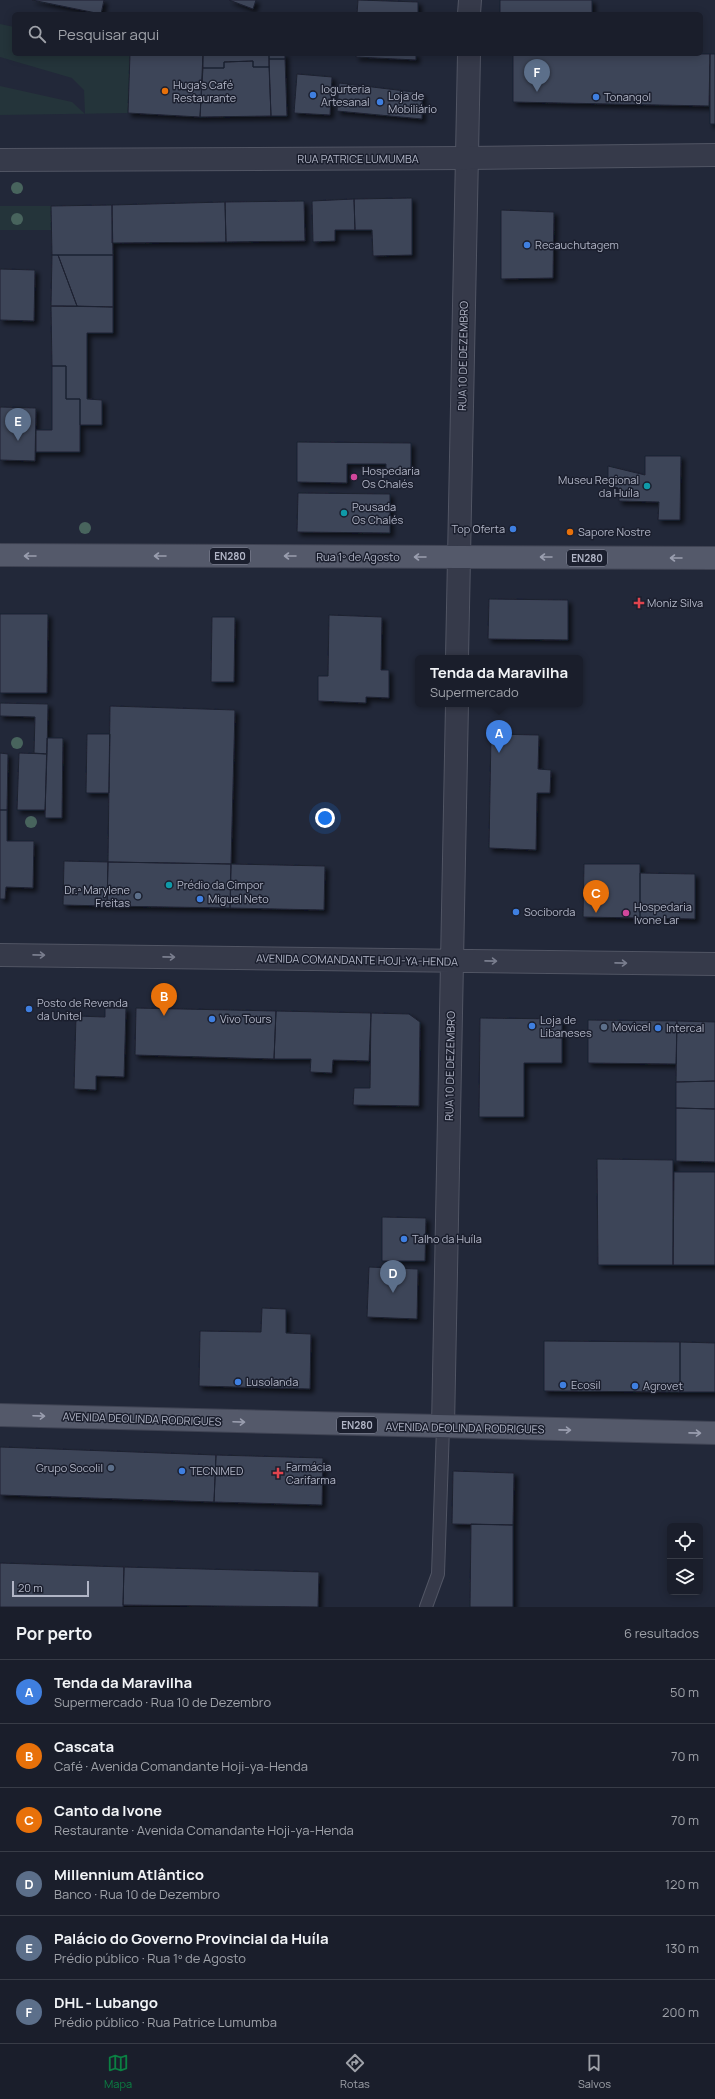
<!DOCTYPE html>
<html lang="pt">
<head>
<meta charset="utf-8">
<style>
  :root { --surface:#1a1e2b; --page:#272b37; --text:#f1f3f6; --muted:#9fa2a9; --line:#383c47; --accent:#0b8043 }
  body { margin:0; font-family:Manrope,sans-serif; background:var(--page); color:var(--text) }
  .controls { position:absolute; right:12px; bottom:12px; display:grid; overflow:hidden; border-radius:6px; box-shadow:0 2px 10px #0003 }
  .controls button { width:36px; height:36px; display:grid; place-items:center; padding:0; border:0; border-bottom:1px solid var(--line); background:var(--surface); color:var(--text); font:20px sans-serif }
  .scale { position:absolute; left:12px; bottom:10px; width:77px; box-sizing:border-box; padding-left:4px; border:2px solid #b1b5c6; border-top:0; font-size:11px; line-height:14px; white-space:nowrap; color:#b1b5c6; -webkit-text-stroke:3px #1b1f2e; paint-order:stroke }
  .you { position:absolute; left:325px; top:818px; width:14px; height:14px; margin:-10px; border:3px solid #fff; border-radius:50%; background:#1a73e8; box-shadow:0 0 0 6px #1a73e833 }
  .badge { display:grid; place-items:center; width:26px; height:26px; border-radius:50%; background:var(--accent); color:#fff; font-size:13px; font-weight:700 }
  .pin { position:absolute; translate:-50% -33px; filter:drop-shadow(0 1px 2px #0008) }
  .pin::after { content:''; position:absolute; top:21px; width:14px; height:12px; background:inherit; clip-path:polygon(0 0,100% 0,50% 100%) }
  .popup { position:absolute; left:415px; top:655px; width:168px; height:52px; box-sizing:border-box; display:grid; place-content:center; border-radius:6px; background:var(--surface); filter:drop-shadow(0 1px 3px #0005); font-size:13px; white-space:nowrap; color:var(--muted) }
  .popup b { font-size:15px; color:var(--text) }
  .popup::after { content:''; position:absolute; left:50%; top:100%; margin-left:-8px; border:8px solid transparent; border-top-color:var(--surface) }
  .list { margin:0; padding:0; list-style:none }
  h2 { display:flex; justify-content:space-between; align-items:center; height:52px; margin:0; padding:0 16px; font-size:17px }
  h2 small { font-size:13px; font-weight:400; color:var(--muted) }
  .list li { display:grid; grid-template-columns:26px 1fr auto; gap:12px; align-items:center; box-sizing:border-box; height:64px; padding:0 16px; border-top:1px solid var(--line) }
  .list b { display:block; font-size:15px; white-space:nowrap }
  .list p { margin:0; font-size:13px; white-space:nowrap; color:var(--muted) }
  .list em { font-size:13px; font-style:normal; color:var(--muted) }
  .icon { flex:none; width:22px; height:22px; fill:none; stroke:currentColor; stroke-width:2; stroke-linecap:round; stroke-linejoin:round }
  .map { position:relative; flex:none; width:715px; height:1607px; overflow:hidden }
  .search { position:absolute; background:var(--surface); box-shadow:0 2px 10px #0003; left:12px; right:12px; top:12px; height:44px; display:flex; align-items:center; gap:10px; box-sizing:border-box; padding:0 14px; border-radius:6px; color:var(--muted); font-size:15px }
  .sheet { height:436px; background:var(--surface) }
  nav { display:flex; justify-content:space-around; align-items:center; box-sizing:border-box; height:56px; border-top:1px solid var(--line); background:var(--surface); font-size:11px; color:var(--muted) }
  nav a { display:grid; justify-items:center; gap:2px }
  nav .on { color:var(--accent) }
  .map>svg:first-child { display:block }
  .green { fill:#24343a }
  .building { fill:#3e4559; stroke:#1d2130; filter:url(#shadow) }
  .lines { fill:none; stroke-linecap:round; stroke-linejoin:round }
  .service-casing { stroke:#515564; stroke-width:14 }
  .minor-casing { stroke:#515564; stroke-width:24 }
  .tertiary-casing { stroke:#515564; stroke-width:24 }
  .primary-casing { stroke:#3f4353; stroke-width:24 }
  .service { stroke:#363a4a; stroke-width:12 }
  .minor { stroke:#363a4a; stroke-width:22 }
  .tertiary { stroke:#363a4a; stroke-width:22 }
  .primary { stroke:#54596a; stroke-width:22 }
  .tree { fill:#48645d }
  .oneway { stroke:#9a9eaf }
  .oneway2 { stroke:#7a7e8e }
  .food-dot { fill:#e8710a; stroke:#1b1f2e; stroke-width:1.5 }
  .shop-dot { fill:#3f7fe0; stroke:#1b1f2e; stroke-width:1.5 }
  .hotel-dot { fill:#d1479c; stroke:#1b1f2e; stroke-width:1.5 }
  .culture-dot { fill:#0f9aa8; stroke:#1b1f2e; stroke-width:1.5 }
  .health-dot { fill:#e0444e; stroke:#1b1f2e; stroke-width:1.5 }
  .service-dot { fill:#5c6f8a; stroke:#1b1f2e; stroke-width:1.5 }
  .labels { text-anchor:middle; stroke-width:3; stroke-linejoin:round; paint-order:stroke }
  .shield { fill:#1b1f2e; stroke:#848898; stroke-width:1 }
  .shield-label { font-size:10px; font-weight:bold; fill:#b1b5c6 }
  .poi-label { font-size:11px; fill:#b1b5c6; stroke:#1b1f2e; text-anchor:start }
  .street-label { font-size:11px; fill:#b1b5c6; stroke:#1b1f2e }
</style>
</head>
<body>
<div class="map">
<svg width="715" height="1607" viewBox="0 0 715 1607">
  <defs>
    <filter id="shadow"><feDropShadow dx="3.5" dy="3.5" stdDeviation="2" flood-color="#0009"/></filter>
  </defs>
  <rect width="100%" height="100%" fill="#222839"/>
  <path class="green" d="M0,24L14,27V54H130L128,113L0,115V86L72,102L85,114L84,90L72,78L0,57Z
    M0,206H51V230H0Z"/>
  <path class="building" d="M32,0H104L101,14Z
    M229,0H256L253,9Z
    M358,0L418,2V14H357Z
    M500,0H592V14H500Z
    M130,54H203L200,117L128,113Z
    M203,54H269V67H253V61L224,62V68H203Z
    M269,54H285V59H269Z
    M356,54H416V60L356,57Z
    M513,54H710L709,106L513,102Z
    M710,54H715V124H710Z
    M269,59H285L287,116H271Z
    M253,61V67H269L271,116L200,117L203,68H224V62Z
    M297,74L332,77L330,115L294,113Z
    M339,83L422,93V119L337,111Z
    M412,198V255L373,256L372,230H355L354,199Z
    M354,199L355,230H335V241L313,242L312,201Z
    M304,201L305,241L226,242L225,202Z
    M225,202L226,242L112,243V205Z
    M112,205L113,255H52L51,206Z
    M501,210L554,212L553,278L501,279Z
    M52,255H58L77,306H51Z
    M58,255H113V307L77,306Z
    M0,269L35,270L34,321L0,320Z
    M51,306L113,307V333H87V399L102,400V425H80V399H66V366H52Z
    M52,366H66V399H80V452H36V430H52Z
    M0,407L36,408L35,461L0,460Z
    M297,442L411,443V471L386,470V464H347V483L297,482Z
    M645,456H681L680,520H658L659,502L619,501L618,488L608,484V466L645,475Z
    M298,493L390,494V533L297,532Z
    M489,599L568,600V640L488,639Z
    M0,614H48L47,693H0Z
    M329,615L382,617L381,670H389V698L366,697V703L318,701V676H328Z
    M212,617H235L234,682H211Z
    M0,703L48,704L47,754L34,753L35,717L0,716Z
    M110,706L235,710L231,864L108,862Z
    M87,734H110L109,793H86Z
    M491,734L539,735L538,769L551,770L550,793H537L536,850L489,848Z
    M47,738H63L62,818H45Z
    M0,753L8,754L7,810H0Z
    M19,753L47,754L45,810H17Z
    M0,810H7V841H34L33,888L6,887L5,899H0Z
    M64,861L108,862L107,906L63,905Z
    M108,862L231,864L230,908L107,906Z
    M231,864L325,866L324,910L230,908Z
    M584,864H640V918L583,917Z
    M640,873L695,874V919L640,918Z
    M105,1008H126L124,1077L96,1076V1090L74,1089L76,1016L105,1017Z
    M136,1008L276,1011L274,1059L135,1055Z
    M276,1011L371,1013L369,1061L333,1060L332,1073L310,1072L311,1059H274Z
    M371,1013L409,1014L420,1022L419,1106L353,1105L354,1088H370Z
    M480,1018L562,1019V1063H524V1117H479Z
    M588,1020L677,1021L676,1064L588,1063Z
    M677,1021L715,1022V1081L676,1082Z
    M715,1081V1109L676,1108V1082Z
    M676,1108L715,1109V1162L676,1161Z
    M597,1159L673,1160V1265H598Z
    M674,1172H715V1265H673Z
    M382,1217L426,1218L425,1261H382Z
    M369,1267L418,1269L417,1319L367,1317Z
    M262,1308L286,1309V1333L311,1334L310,1389L199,1386L200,1331L261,1332Z
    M544,1341L680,1342V1392L544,1391Z
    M680,1342L715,1343V1392H680Z
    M0,1447L216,1455L214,1502L0,1495Z
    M216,1455L323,1458L322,1505L214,1502Z
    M453,1471L514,1473L513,1525L452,1524Z
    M471,1524L513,1525V1607H470Z
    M0,1563L124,1567L123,1607H0Z
    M124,1567L319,1572L318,1607L123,1605Z"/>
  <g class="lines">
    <defs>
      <path id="service" d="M426,1607L438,1574L443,1427"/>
      <path id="minor" d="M469,14L470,0
        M457,658L469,54
        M0,955L715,964
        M443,1427L457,704"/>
      <path id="tertiary" d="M0,160L467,158L715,155"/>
      <path id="primary" d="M0,555L715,558
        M0,1415L715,1433"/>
    </defs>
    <use href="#service" class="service-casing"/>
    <use href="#minor" class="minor-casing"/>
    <use href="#tertiary" class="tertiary-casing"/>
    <use href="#primary" class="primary-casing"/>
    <use href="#service" class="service"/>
    <use href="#minor" class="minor"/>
    <use href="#tertiary" class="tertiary"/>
    <use href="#primary" class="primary"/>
  </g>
  <g class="tree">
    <circle cx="17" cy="188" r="6"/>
    <circle cx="17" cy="219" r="6"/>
    <circle cx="85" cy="528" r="6"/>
    <circle cx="17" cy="743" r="6"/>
    <circle cx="31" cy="822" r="6"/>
  </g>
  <defs><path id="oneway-shaft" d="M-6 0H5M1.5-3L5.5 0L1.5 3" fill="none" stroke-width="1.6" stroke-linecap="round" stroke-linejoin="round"/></defs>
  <g class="oneway">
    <use href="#oneway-shaft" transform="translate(30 556) rotate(-180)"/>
    <use href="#oneway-shaft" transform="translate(160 556) rotate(-180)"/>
    <use href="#oneway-shaft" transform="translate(290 556) rotate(-180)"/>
    <use href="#oneway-shaft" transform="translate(420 557) rotate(-180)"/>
    <use href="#oneway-shaft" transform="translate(546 557) rotate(-180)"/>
    <use href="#oneway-shaft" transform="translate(676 558) rotate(-180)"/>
    <use href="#oneway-shaft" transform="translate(39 1416) rotate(2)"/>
    <use href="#oneway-shaft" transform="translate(239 1422) rotate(2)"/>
    <use href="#oneway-shaft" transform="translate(565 1430) rotate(1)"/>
    <use href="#oneway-shaft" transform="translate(695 1433) rotate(1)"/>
  </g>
  <g class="oneway2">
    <use href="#oneway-shaft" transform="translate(39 955) rotate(1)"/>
    <use href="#oneway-shaft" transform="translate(169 957) rotate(1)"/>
    <use href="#oneway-shaft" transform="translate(491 961) rotate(1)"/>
    <use href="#oneway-shaft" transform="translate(621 963) rotate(1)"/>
  </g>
  <g class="food-dot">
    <circle cx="165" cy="91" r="4"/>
    <circle cx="570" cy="532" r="4"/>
  </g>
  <g class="shop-dot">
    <circle cx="313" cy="95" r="4"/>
    <circle cx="596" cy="97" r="4"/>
    <circle cx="380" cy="102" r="4"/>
    <circle cx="527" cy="245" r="4"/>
    <circle cx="513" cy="529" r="4"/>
    <circle cx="200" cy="899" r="4"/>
    <circle cx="516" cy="912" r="4"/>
    <circle cx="29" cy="1009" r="4"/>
    <circle cx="212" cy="1019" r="4"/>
    <circle cx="532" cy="1026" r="4"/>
    <circle cx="658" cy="1028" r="4"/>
    <circle cx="404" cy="1239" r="4"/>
    <circle cx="238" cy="1382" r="4"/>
    <circle cx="563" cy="1385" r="4"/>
    <circle cx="635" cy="1386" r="4"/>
    <circle cx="182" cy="1471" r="4"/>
  </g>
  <g class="hotel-dot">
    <circle cx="354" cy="477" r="4"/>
    <circle cx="626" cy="913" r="4"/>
  </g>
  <g class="culture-dot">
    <circle cx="647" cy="486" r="4"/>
    <circle cx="344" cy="513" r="4"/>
    <circle cx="169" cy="885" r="4"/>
  </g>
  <g class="health-dot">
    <path d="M637 597h4v4h4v4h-4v4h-4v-4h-4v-4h4z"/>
    <path d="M276 1467h4v4h4v4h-4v4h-4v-4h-4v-4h4z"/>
  </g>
  <g class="service-dot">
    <circle cx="138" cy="896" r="4"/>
    <circle cx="604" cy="1027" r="4"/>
    <circle cx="111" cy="1468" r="4"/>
  </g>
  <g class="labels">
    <g class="shield">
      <rect x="210" y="548" width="40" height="16" rx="3"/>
      <rect x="567" y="550" width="40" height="16" rx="3"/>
      <rect x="337" y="1417" width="40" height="16" rx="3"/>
    </g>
    <g class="shield-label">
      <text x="230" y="560">EN280</text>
      <text x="587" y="562">EN280</text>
      <text x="357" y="1429">EN280</text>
    </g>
    <g class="poi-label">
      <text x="173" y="89">Huga's Café<tspan x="173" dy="13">Restaurante</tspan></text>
      <text x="321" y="93">Iogurteria<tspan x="321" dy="13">Artesanal</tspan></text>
      <text x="388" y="100">Loja de<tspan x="388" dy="13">Mobiliário</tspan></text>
      <text x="604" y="101">Tonangol</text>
      <text x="535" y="249">Recauchutagem</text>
      <text x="362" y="475">Hospedaria<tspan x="362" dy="13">Os Chalés</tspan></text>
      <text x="639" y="484" text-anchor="end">Museu Regional<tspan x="639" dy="13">da Huíla</tspan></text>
      <text x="352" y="511">Pousada<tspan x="352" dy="13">Os Chalés</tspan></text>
      <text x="505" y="533" text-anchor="end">Top Oferta</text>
      <text x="578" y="536">Sapore Nostre</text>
      <text x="647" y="607">Moniz Silva</text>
      <text x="177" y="889">Prédio da Cimpor</text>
      <text x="130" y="894" text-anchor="end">Dr.ª Marylene<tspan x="130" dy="13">Freitas</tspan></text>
      <text x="208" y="903">Miguel Neto</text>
      <text x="634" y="911">Hospedaria<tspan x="634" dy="13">Ivone Lar</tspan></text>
      <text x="524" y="916">Sociborda</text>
      <text x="37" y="1007">Posto de Revenda<tspan x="37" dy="13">da Unitel</tspan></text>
      <text x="220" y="1023">Vivo Tours</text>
      <text x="540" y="1024">Loja de<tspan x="540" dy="13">Libaneses</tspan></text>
      <text x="612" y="1031">Movicel</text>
      <text x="666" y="1032">Intercal</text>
      <text x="412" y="1243">Talho da Huíla</text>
      <text x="246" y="1386">Lusolanda</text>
      <text x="571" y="1389">Ecosil</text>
      <text x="643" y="1390">Agrovet</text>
      <text x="286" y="1471">Farmácia<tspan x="286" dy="13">Carifarma</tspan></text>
      <text x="103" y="1472" text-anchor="end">Grupo Socolil</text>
      <text x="190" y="1475">TECNIMED</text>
    </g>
    <g class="street-label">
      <text x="358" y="163">RUA PATRICE LUMUMBA</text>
      <text transform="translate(463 356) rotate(-89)" y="4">RUA 10 DE DEZEMBRO</text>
      <text x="358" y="561">Rua 1º de Agosto</text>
      <text transform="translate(357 960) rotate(1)" y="4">AVENIDA COMANDANTE HOJI-YA-HENDA</text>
      <text transform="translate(450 1066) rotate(-89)" y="4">RUA 10 DE DEZEMBRO</text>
      <text transform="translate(142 1419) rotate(2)" y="4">AVENIDA DEOLINDA RODRIGUES</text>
      <text transform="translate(465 1428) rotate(1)" y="4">AVENIDA DEOLINDA RODRIGUES</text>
    </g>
  </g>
</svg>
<div class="controls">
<button><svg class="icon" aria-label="locate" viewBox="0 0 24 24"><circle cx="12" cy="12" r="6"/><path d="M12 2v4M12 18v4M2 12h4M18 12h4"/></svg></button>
<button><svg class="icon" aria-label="layers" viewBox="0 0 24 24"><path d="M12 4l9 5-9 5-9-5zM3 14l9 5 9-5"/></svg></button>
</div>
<div class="scale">20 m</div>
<div class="you"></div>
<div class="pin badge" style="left:499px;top:753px;background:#3f7fe0">A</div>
<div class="popup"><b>Tenda da Maravilha</b>Supermercado</div>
<div class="pin badge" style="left:164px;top:1016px;background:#e8710a">B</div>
<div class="pin badge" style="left:596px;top:913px;background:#e8710a">C</div>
<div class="pin badge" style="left:393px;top:1293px;background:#5c6f8a">D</div>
<div class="pin badge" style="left:18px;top:441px;background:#5c6f8a">E</div>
<div class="pin badge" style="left:537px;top:92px;background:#5c6f8a">F</div>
<div class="search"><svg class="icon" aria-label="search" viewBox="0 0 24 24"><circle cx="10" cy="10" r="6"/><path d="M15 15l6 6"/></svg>Pesquisar aqui</div>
</div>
<section class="sheet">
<h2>Por perto<small>6 resultados</small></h2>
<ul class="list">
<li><span class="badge" style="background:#3f7fe0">A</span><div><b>Tenda da Maravilha</b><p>Supermercado · Rua 10 de Dezembro</p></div><em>50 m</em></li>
<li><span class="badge" style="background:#e8710a">B</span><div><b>Cascata</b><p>Café · Avenida Comandante Hoji-ya-Henda</p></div><em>70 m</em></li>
<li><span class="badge" style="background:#e8710a">C</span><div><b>Canto da Ivone</b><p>Restaurante · Avenida Comandante Hoji-ya-Henda</p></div><em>70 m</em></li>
<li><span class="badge" style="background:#5c6f8a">D</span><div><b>Millennium Atlântico</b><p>Banco · Rua 10 de Dezembro</p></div><em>120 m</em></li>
<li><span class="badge" style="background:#5c6f8a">E</span><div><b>Palácio do Governo Provincial da Huíla</b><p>Prédio público · Rua 1º de Agosto</p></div><em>130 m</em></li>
<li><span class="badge" style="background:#5c6f8a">F</span><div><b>DHL - Lubango</b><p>Prédio público · Rua Patrice Lumumba</p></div><em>200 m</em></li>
</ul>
</section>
<nav>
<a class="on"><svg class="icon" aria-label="map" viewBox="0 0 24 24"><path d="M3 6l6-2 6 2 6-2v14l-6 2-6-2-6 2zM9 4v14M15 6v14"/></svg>Mapa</a>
<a><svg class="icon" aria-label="directions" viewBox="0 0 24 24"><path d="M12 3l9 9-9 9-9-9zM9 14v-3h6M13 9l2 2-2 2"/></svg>Rotas</a>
<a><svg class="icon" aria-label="saved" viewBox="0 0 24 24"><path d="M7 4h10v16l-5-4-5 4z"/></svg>Salvos</a>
</nav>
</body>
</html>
